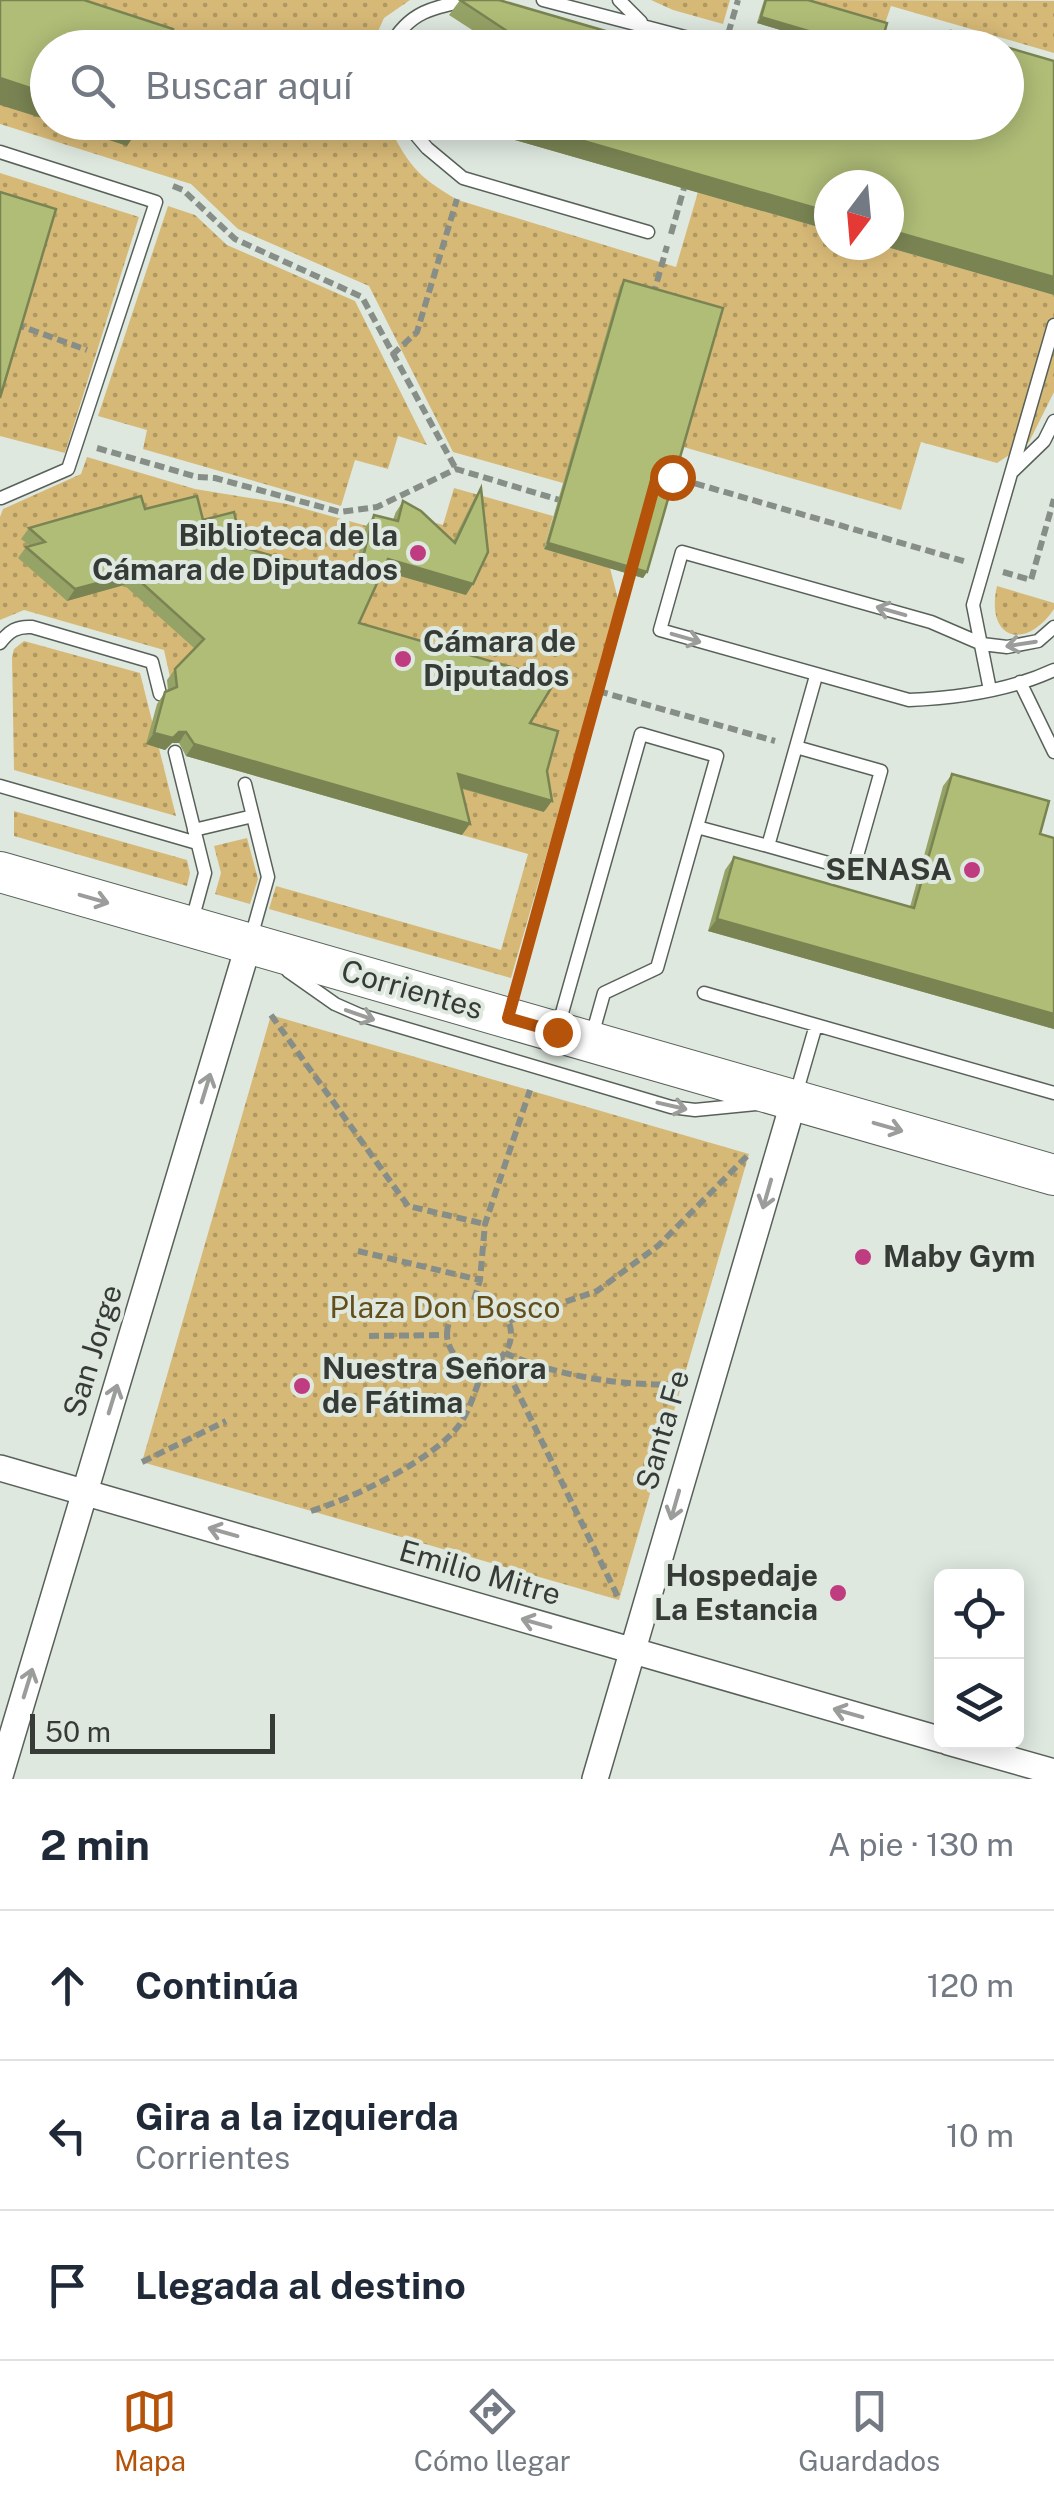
<!DOCTYPE html>
<html lang="es">
<head>
<meta charset="utf-8">
<style>
  :root { --surface:#fff; --page:#f2f2f3; --text:#1f2937; --muted:#747a83; --line:#e0e1e3; --accent:#b45309 }
  body { margin:0; font-family:"Public Sans",sans-serif; background:var(--page); color:var(--text) }
  .controls { position:absolute; right:30px; bottom:30px; display:grid; overflow:hidden; border-radius:15px; box-shadow:0 5px 25px #0003 }
  .controls button { width:90px; height:90px; display:grid; place-items:center; padding:0; border:0; border-bottom:2px solid var(--line); background:var(--surface); color:var(--text); font:50px sans-serif }
  .compass { position:absolute; left:814px; top:170px; width:90px; height:90px; border-radius:50%; background:var(--surface); box-shadow:0 5px 25px #0003; rotate:196deg }
  .scale { position:absolute; left:30px; bottom:25px; width:245px; box-sizing:border-box; padding-left:10px; border:5px solid #373b37; border-top:0; font-size:28px; line-height:35px; white-space:nowrap; color:#373b37; -webkit-text-stroke:8px #dee8df; paint-order:stroke }
  .stop { position:absolute; width:30px; height:30px; margin:-22px; border:8px solid #b45309; border-radius:50%; background:#fff }
  .stop.end { background:#b45309; border-color:#fff; box-shadow:0 2px 10px #0008 }
  .list { margin:0; padding:0; list-style:none }
  h2 { display:flex; justify-content:space-between; align-items:center; height:130px; margin:0; padding:0 40px; font-size:42px }
  h2 small { font-size:32px; font-weight:400; color:var(--muted) }
  .list li { display:grid; grid-template-columns:65px 1fr auto; gap:30px; align-items:center; box-sizing:border-box; height:150px; padding:0 40px; border-top:2px solid var(--line) }
  .list b { display:block; font-size:38px; white-space:nowrap }
  .list p { margin:0; font-size:32px; white-space:nowrap; color:var(--muted) }
  .list em { font-size:32px; font-style:normal; color:var(--muted) }
  .icon { flex:none; width:55px; height:55px; fill:none; stroke:currentColor; stroke-width:2; stroke-linecap:round; stroke-linejoin:round }
  .map { position:relative; flex:none; width:1054px; height:1779px; overflow:hidden }
  .search { position:absolute; background:var(--surface); box-shadow:0 5px 25px #0003; left:30px; right:30px; top:30px; height:110px; display:flex; align-items:center; gap:25px; box-sizing:border-box; padding:0 35px; border-radius:55px; color:var(--muted); font-size:38px }
  .sheet { height:580px; background:var(--surface) }
  nav { display:flex; justify-content:space-around; align-items:center; box-sizing:border-box; height:140px; border-top:2px solid var(--line); background:var(--surface); font-size:28px; color:var(--muted) }
  nav a { display:grid; justify-items:center; gap:5px }
  nav .on { color:var(--accent) }
  .map>svg:first-child { display:block }
  .green { fill:url(#green-dots) }
  .lines { fill:none; stroke-linecap:round; stroke-linejoin:round }
  .lane-casing { stroke:#586159; stroke-width:15 }
  .street-casing { stroke:#586159; stroke-width:28 }
  .primary-casing { stroke:#586159; stroke-width:42 }
  .path { stroke:#878e88; stroke-width:6; stroke-dasharray:10 5; stroke-linecap:butt }
  .lane { stroke:#fff; stroke-width:12 }
  .street { stroke:#fff; stroke-width:25 }
  .primary { stroke:#fff; stroke-width:40 }
  .path-bridge { stroke:#878e88; stroke-width:6; stroke-dasharray:10 5; stroke-linecap:butt }
  .wall { fill:#96a366 }
  .shaded-wall { fill:#7a8453 }
  .building { fill:#afbd77; stroke:#7a8453; stroke-width:2.5 }
  .oneway { stroke:#9b9d9b }
  .route { stroke:#b45309; stroke-width:12 }
  .poi-dot { fill:#c03c81; stroke:#dee8df; stroke-width:4 }
  .labels { text-anchor:middle; stroke-width:8; stroke-linejoin:round; paint-order:stroke }
  .poi-label { font-size:30px; font-weight:bold; fill:#373b37; stroke:#dee8df; text-anchor:end }
  .street-label { font-size:30px; fill:#373b37; stroke:#dee8df }
  .park-label { font-size:30px; fill:#644f1b; stroke:#dee8df }
</style>
</head>
<body>
<div class="map">
<svg width="1054" height="1779" viewBox="0 0 1054 1779">
  <defs>
    <pattern id="green-dots" width="8" height="8" patternUnits="userSpaceOnUse" patternTransform="scale(2.5)"><rect width="8" height="8" fill="#d7b977"/><path d="M2 2h.1M6 6h.1" fill="none" stroke="#af9862" stroke-width="1.8" stroke-linecap="round"/></pattern>
  </defs>
  <rect width="100%" height="100%" fill="#dee8df"/>
  <path class="green" d="M0,0H410L384,18L371,47L48,48V122L387,123C409,165 416,176 458,200L676,267L698,192L829,230V245H880L1054,295V392L1029,442L997,463L921,442L901,510L583,418L563,483L453,452L369,286L238,229L191,184L0,124Z
    M651,0H730L723,24L673,10Z
    M783,0L1054,1V53L891,6L883,29Z
    M0,173L139,217L65,453L0,436Z
    M168,206L195,215L227,245L355,301L427,445L398,436L388,469L355,460L341,506L143,449L147,430L98,416Z
    M87,457L195,489L287,504L389,532L396,512L443,525L454,488L553,516L544,549L610,568L619,603L511,978L269,909L276,886L501,950L528,854L462,835L457,815L458,769L482,794L545,812L539,782L290,642L170,677L164,650L24,610L0,620V517L3,509L81,474Z
    M997,586L1054,603V609C1025,652 985,639 997,586Z
    M24,641L140,673L176,816L14,770L12,657L14,649Z
    M14,811L187,860L190,873L187,886L14,836Z
    M247,838L258,879L250,904L215,894L221,873L214,846Z
    M271,1015L749,1154L619,1600L142,1462Z"/>
  <g class="lines">
    <defs>
      <path id="lane" d="M543,0L727,48
        M619,0L641,22
        M389,48C409,11 433,7 473,0
        M405,122L427,148L463,178L648,232
        M0,152L156,202L68,469L1,498
        M1013,471L1044,441L1054,421
        M1054,627L1038,641L1007,647L982,644L931,622L682,552L660,630L909,700C958,698 1009,691 1054,670
        M0,643C9,631 17,626 32,627L152,662L160,694
        M1020,682L1054,752
        M990,690L973,605L1054,325
        M796,747L881,771L853,870L768,846L816,676
        M175,752L205,873L191,924
        M245,784L268,877L250,941
        M0,786L197,843
        M697,827L768,846
        M194,830L253,816
        M288,971L335,1004L360,1015L671,1107L695,1110L756,1104
        M704,993L1054,1093
        M558,1027L641,734L717,756L657,968L604,993L591,1039
        M796,1094L816,1025"/>
      <path id="street" d="M0,1468L942,1740
        M948,1742L1054,1772
        M0,1776L249,943
        M595,1779L794,1100"/>
      <path id="primary" d="M0,872L1054,1175"/>
    </defs>
    <use href="#lane" class="lane-casing"/>
    <use href="#street" class="street-casing"/>
    <use href="#primary" class="primary-casing"/>
    <path class="path" d="M173,186L183,190L235,239L362,297L456,469
      M671,234L684,188
      M653,296L667,246
      M15,324L87,350
      M392,355L417,332L457,199
      M97,448L197,477L215,478L340,512L377,507L456,469L563,501
      M666,475L967,562
      M1003,572L1031,580L1054,499
      M598,691L775,741
      M517,985L632,568
      M271,1015L408,1206L485,1224
      M358,1251L480,1280
      M474,1300L480,1280L485,1224L530,1090
      M447 1334a32 32 0 1 1 64 0a32 32 0 1 1-64 0Z
      M509,1321L597,1291L659,1245L748,1155
      M369,1336L445,1335
      M505,1353C555,1376 627,1387 682,1384
      M501,1358L619,1599
      M142,1462L226,1421
      M311,1511C353,1498 434,1460 460,1424C471,1408 477,1384 485,1365"/>
    <use href="#lane" class="lane"/>
    <use href="#street" class="street"/>
    <use href="#primary" class="primary"/>
    <path class="path-bridge" d="M724,48L738,0"/>
  </g>
  <path class="wall" d="M460,0L664,48H496L497,46L449,15Z
    M764,0H808L880,48H841L757,23Z
    M951,31L1054,61V295L880,245H889V185H829V230L473,128L475,122H1006V48H940Z
    M624,280L647,572L643,578L544,549L620,286Z
    M481,488L466,595L382,571L359,623L530,723L547,771L544,812L462,789V835L186,756L179,743H172L165,750L146,744L157,704L165,692L168,691L167,680L175,669L194,648L124,585L67,601L18,558L26,547L30,546L21,539L29,528L145,509L203,520L242,547L352,578L366,526L374,515L393,520L396,512L403,501L453,541L474,499Z
    M952,774L1040,834L1054,838V1029L708,931L725,870L734,857L910,907L943,786Z"/>
  <path class="shaded-wall" d="M761,17L866,48H841L757,23Z
    M0,78L48,94V120L0,105Z
    M55,122H137L142,124L127,146Z
    M477,122H518L829,212V230L473,128Z
    M889,230L1054,277V295L880,245H889Z
    M548,543L647,572L643,578L544,549Z
    M388,559L473,584L466,595L380,570Z
    M132,574L124,585L67,601L75,589Z
    M186,732L179,743H172L165,750L146,744L154,733Z
    M194,744L470,824L462,835L186,756Z
    M458,774L552,801L544,812L451,785Z
    M717,919L1054,1014V1029L708,931Z"/>
  <path class="building" d="M0,0H84L173,29L167,48H48V94L0,78Z
    M460,0H499L664,48H503L507,31Z
    M766,0H808L887,23L880,48H866L761,17Z
    M951,31L1054,61V277L889,230V185H829V212L518,122H1006V48H946Z
    M0,192L56,209L0,398Z
    M624,280L723,308L647,572L548,543Z
    M481,488L488,552L473,584L388,559L359,623L556,680L530,723L558,731L547,771L552,801L458,774L470,824L194,744L186,732H179L173,738L154,733L165,692L177,687L175,669L204,639L132,574L75,589L26,547L45,542L29,528L141,496L145,509L197,496L203,520L234,512L242,547L357,580L374,515L398,521L403,501L421,511L455,543Z
    M952,774L1049,801L1040,834L1054,838V1014L717,919L734,857L914,908Z"/>
  <defs><path id="oneway-shaft" d="M-6 0H5M1.5-3L5.5 0L1.5 3" fill="none" stroke-width="1.6" stroke-linecap="round" stroke-linejoin="round" transform="scale(2.5)"/></defs>
  <g class="oneway">
    <use href="#oneway-shaft" transform="translate(891 611) rotate(-164)"/>
    <use href="#oneway-shaft" transform="translate(686 638) rotate(16)"/>
    <use href="#oneway-shaft" transform="translate(1021 644) rotate(171)"/>
    <use href="#oneway-shaft" transform="translate(94 899) rotate(16)"/>
    <use href="#oneway-shaft" transform="translate(360 1015) rotate(19)"/>
    <use href="#oneway-shaft" transform="translate(206 1088) rotate(-73)"/>
    <use href="#oneway-shaft" transform="translate(672 1106) rotate(13)"/>
    <use href="#oneway-shaft" transform="translate(888 1127) rotate(16)"/>
    <use href="#oneway-shaft" transform="translate(767 1194) rotate(106)"/>
    <use href="#oneway-shaft" transform="translate(113 1399) rotate(-73)"/>
    <use href="#oneway-shaft" transform="translate(675 1505) rotate(106)"/>
    <use href="#oneway-shaft" transform="translate(223 1532) rotate(-164)"/>
    <use href="#oneway-shaft" transform="translate(536 1623) rotate(-164)"/>
    <use href="#oneway-shaft" transform="translate(28 1683) rotate(-73)"/>
    <use href="#oneway-shaft" transform="translate(848 1713) rotate(-164)"/>
  </g>
  <g class="lines">
    <path class="route" d="M557,1032L508,1018L658,473L672,477"/>
  </g>
  <g class="poi-dot">
    <circle cx="418" cy="553" r="10"/>
    <circle cx="403" cy="659" r="10"/>
    <circle cx="972" cy="870" r="10"/>
    <circle cx="863" cy="1257" r="10"/>
    <circle cx="302" cy="1386" r="10"/>
    <circle cx="838" cy="1593" r="10"/>
  </g>
  <g class="labels">
    <g class="poi-label">
      <text x="398" y="546">Biblioteca de la<tspan x="398" dy="34">Cámara de Diputados</tspan></text>
      <text x="423" y="652" text-anchor="start">Cámara de<tspan x="423" dy="34">Diputados</tspan></text>
      <text x="952" y="880">SENASA</text>
      <text x="883" y="1267" text-anchor="start">Maby Gym</text>
      <text x="322" y="1379" text-anchor="start">Nuestra Señora<tspan x="322" dy="34">de Fátima</tspan></text>
      <text x="818" y="1586">Hospedaje<tspan x="818" dy="34">La Estancia</tspan></text>
    </g>
    <g class="street-label">
      <text transform="translate(412 990) rotate(16)" y="10">Corrientes</text>
      <text transform="translate(93 1351) rotate(-73)" y="10">San Jorge</text>
      <text transform="translate(663 1430) rotate(-74)" y="10">Santa Fe</text>
      <text transform="translate(480 1573) rotate(16)" y="10">Emilio Mitre</text>
    </g>
    <g class="park-label">
      <text x="445" y="1318">Plaza Don Bosco</text>
    </g>
  </g>
</svg>
<div class="controls">
<button><svg class="icon" aria-label="locate" viewBox="0 0 24 24"><circle cx="12" cy="12" r="6"/><path d="M12 2v4M12 18v4M2 12h4M18 12h4"/></svg></button>
<button><svg class="icon" aria-label="layers" viewBox="0 0 24 24"><path d="M12 4l9 5-9 5-9-5zM3 14l9 5 9-5"/></svg></button>
</div>
<svg class="compass" viewBox="-18 -18 36 36"><path d="M0-13l5 13h-10z" fill="#e53935"/><path d="M0 13l5-13h-10z" fill="#747a83"/></svg>
<div class="scale">50 m</div>
<div class="stop" style="left:672px;top:477px"></div>
<div class="stop end" style="left:557px;top:1032px"></div>
<div class="search"><svg class="icon" aria-label="search" viewBox="0 0 24 24"><circle cx="10" cy="10" r="6"/><path d="M15 15l6 6"/></svg>Buscar aquí</div>
</div>
<section class="sheet">
<h2>2 min<small>A pie · 130 m</small></h2>
<ul class="list">
<li><svg class="icon" aria-label="ahead" viewBox="0 0 24 24"><path d="M12 20V5M6 11l6-6 6 6"/></svg><div><b>Continúa</b></div><em>120 m</em></li>
<li><svg class="icon" aria-label="left" viewBox="0 0 24 24"><path d="M17 20v-9H6M10 6l-5 5 5 5"/></svg><div><b>Gira a la izquierda</b><p>Corrientes</p></div><em>10 m</em></li>
<li><svg class="icon" aria-label="arrive" viewBox="0 0 24 24"><path d="M6 21V4h12l-3 4 3 4H6"/></svg><div><b>Llegada al destino</b></div></li>
</ul>
</section>
<nav>
<a class="on"><svg class="icon" aria-label="map" viewBox="0 0 24 24"><path d="M3 6l6-2 6 2 6-2v14l-6 2-6-2-6 2zM9 4v14M15 6v14"/></svg>Mapa</a>
<a><svg class="icon" aria-label="directions" viewBox="0 0 24 24"><path d="M12 3l9 9-9 9-9-9zM9 14v-3h6M13 9l2 2-2 2"/></svg>Cómo llegar</a>
<a><svg class="icon" aria-label="saved" viewBox="0 0 24 24"><path d="M7 4h10v16l-5-4-5 4z"/></svg>Guardados</a>
</nav>
</body>
</html>
